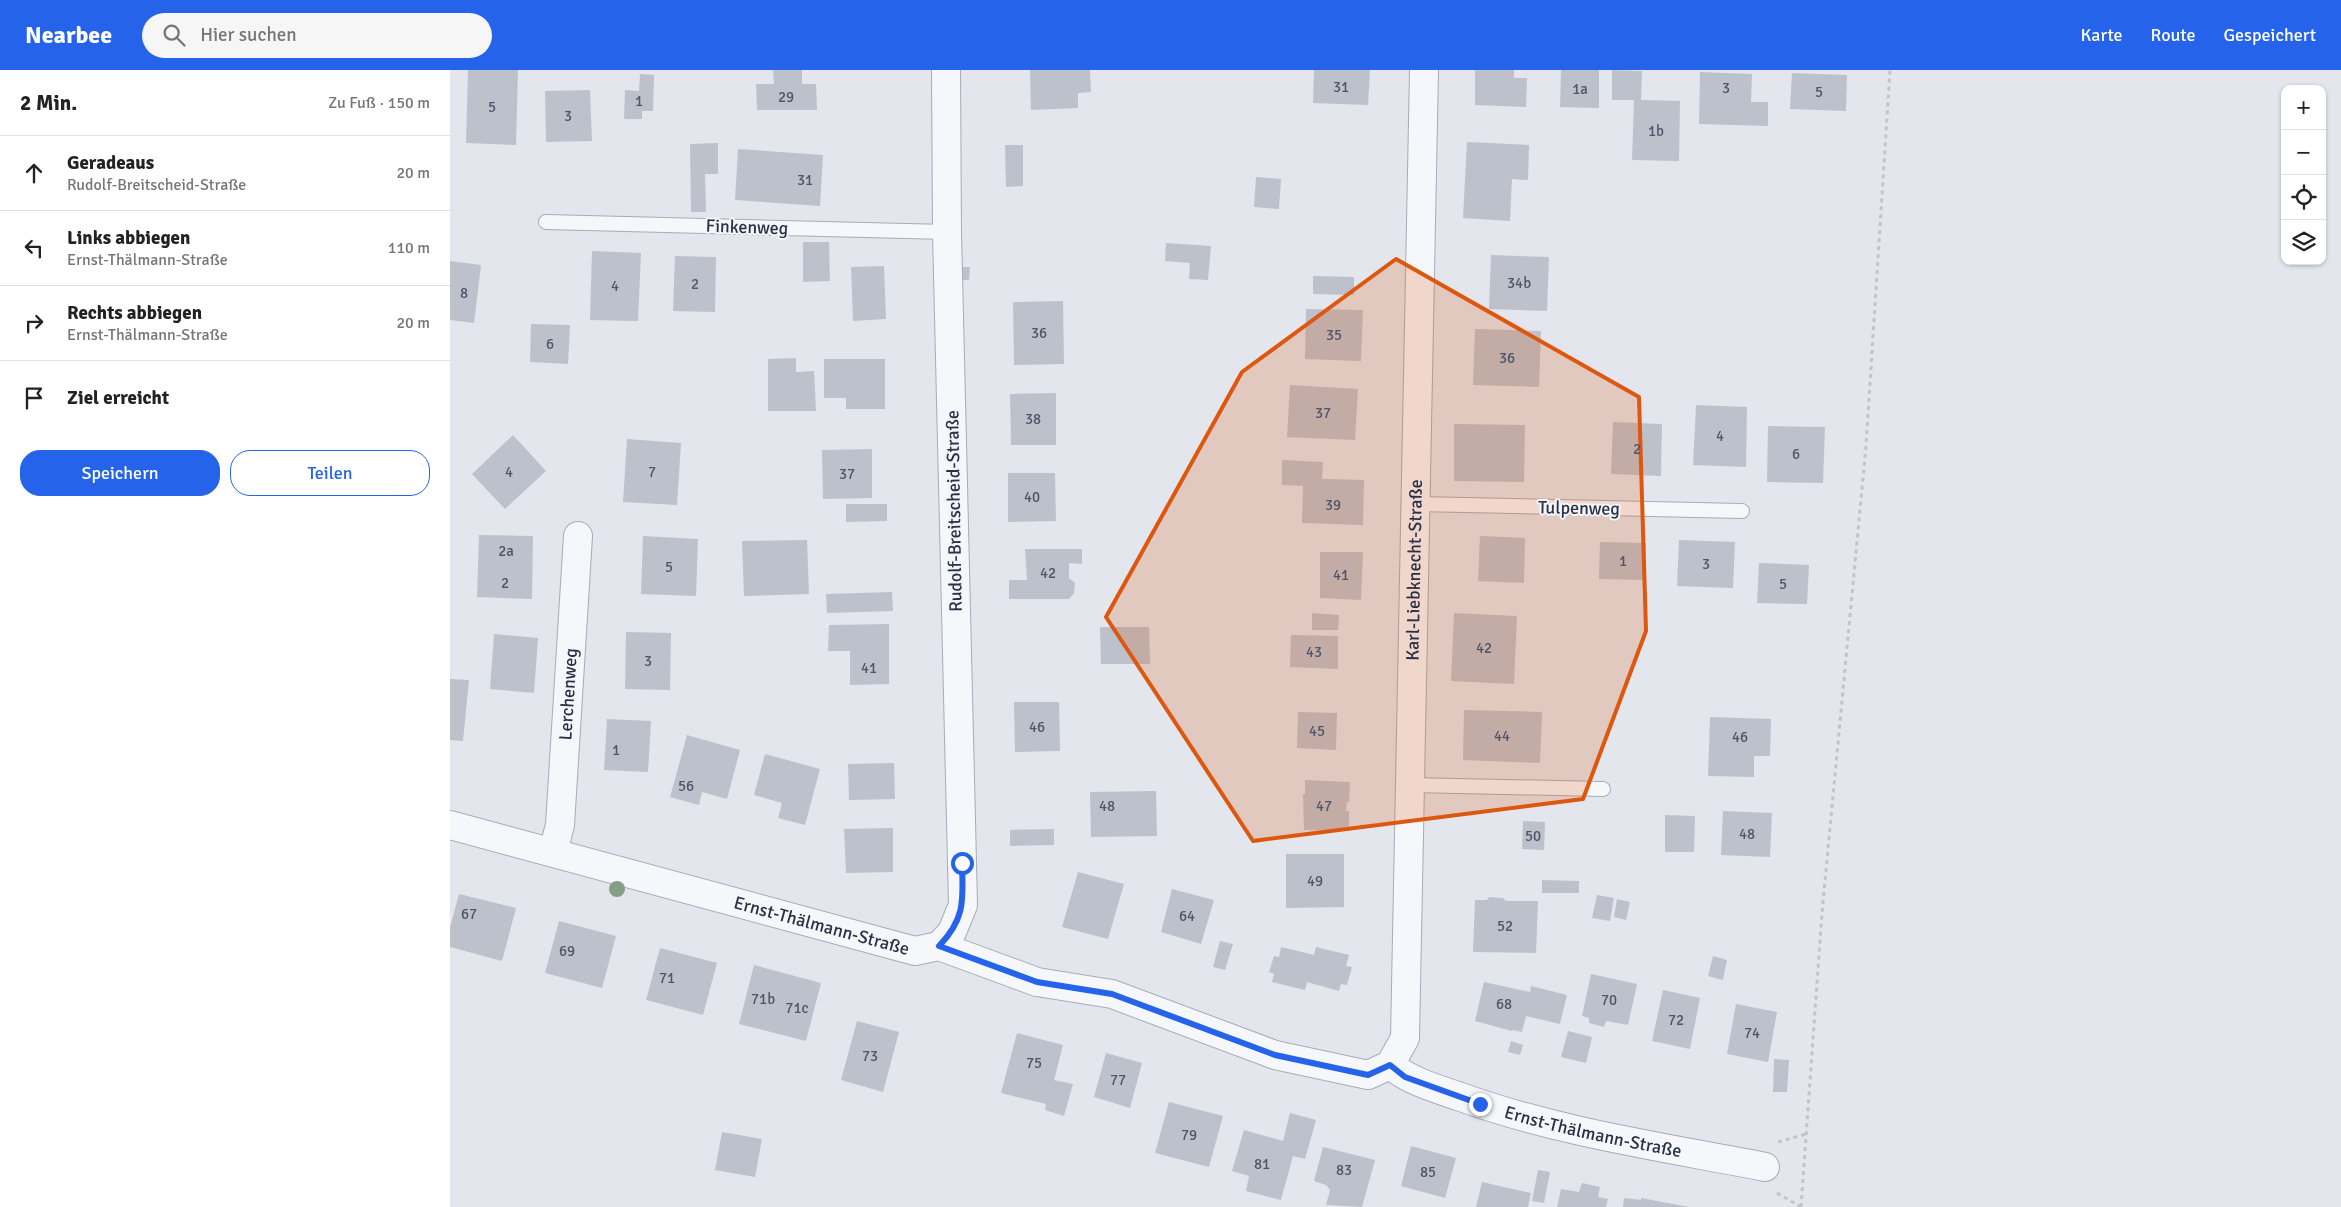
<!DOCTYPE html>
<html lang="de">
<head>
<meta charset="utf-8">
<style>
  :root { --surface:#fff; --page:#f6f6f6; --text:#222; --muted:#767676; --line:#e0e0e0; --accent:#2563eb }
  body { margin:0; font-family:Signika,sans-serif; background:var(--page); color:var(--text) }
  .controls { position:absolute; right:15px; top:15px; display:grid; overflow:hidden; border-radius:10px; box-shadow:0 1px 4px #0004 }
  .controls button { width:45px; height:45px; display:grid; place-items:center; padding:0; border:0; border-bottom:1px solid var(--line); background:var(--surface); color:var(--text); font:25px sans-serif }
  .stop { position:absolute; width:15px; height:15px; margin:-11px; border:4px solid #2563eb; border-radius:50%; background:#fff }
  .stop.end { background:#2563eb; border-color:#fff; box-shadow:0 1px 5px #0008 }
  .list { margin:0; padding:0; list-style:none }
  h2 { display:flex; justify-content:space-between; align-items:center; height:65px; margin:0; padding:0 20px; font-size:21px }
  h2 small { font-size:16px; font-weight:400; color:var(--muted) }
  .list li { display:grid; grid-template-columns:32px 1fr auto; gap:15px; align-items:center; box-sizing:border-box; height:75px; padding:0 20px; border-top:1px solid var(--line) }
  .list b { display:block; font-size:19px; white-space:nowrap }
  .list p { margin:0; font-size:16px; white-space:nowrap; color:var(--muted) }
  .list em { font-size:16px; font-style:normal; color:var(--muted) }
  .actions { display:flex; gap:10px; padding:15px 20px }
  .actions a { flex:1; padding:11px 0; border:1px solid var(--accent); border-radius:20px; text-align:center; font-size:18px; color:var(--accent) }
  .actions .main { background:var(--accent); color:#fff }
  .icon { flex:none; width:28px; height:28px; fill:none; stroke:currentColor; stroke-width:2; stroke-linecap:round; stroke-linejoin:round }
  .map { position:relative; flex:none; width:1891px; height:1137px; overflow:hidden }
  header { display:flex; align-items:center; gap:30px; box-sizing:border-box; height:70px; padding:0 25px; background:var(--accent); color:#fff }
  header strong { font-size:24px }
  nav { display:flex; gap:28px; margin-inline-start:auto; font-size:18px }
  .search { width:350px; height:45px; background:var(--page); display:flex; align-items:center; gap:12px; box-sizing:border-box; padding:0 18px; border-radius:28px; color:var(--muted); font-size:19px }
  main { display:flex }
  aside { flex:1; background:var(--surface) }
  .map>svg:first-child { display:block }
  .building { fill:#bdc1cc }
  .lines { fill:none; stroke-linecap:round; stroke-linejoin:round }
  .service-casing { stroke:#a7acb7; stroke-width:16 }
  .minor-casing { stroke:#a7acb7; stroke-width:30 }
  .path { stroke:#c1c4cb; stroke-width:3; stroke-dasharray:4 4; stroke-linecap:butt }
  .service { stroke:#f6f7fa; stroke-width:14 }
  .minor { stroke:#f6f7fa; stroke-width:28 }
  .tree { fill:#869e87 }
  .route { stroke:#2563eb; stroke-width:6 }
  .marked { fill:#de570f; fill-opacity:0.2; stroke:#de570f; stroke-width:4; stroke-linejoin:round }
  .labels { text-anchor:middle; stroke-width:4; stroke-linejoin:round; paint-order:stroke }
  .number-label { font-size:15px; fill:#4e5568 }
  .street-label { font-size:18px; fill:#293146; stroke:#f3f5f9 }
</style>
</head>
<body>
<header>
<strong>Nearbee</strong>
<div class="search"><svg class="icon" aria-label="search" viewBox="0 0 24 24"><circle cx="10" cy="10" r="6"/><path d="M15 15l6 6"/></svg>Hier suchen</div>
<nav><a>Karte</a><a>Route</a><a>Gespeichert</a></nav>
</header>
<main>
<aside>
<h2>2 Min.<small>Zu Fuß · 150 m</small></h2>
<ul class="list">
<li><svg class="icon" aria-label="ahead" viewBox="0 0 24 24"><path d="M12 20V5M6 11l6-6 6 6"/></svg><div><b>Geradeaus</b><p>Rudolf-Breitscheid-Straße</p></div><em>20 m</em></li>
<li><svg class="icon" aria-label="left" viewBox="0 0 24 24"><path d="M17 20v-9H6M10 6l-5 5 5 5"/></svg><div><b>Links abbiegen</b><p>Ernst-Thälmann-Straße</p></div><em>110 m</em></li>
<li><svg class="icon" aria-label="right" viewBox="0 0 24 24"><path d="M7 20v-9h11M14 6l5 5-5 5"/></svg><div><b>Rechts abbiegen</b><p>Ernst-Thälmann-Straße</p></div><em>20 m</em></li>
<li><svg class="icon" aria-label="arrive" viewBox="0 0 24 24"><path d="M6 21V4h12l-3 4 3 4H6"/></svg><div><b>Ziel erreicht</b></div></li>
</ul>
<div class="actions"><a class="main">Speichern</a><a>Teilen</a></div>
</aside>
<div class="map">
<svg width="1891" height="1137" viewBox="0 0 1891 1137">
  <rect width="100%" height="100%" fill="#e3e6ec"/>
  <path class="building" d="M18,0H68L66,75L16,73Z
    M323,0H352V14H366L367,40H307L306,14H324Z
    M580,0H640L641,22L628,23V38L581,40Z
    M864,0H920L918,35L863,33Z
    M1025,0H1064V8H1077L1076,37L1025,35Z
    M1111,0H1149V38L1110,37Z
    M1162,0L1192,1L1191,30L1230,31L1229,91L1182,90L1184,30H1162Z
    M1250,2L1302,4L1301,32H1318V56L1249,54Z
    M1342,3L1397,5L1396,41L1340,39Z
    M190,4L204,5L203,41H192V49H174L175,20L189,21Z
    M140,20L142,71L96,72L95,21Z
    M1017,72L1079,75L1078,110L1062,109L1060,151L1013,148Z
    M268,73V104H255L256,142H241L240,74Z
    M555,75H573V116L556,117Z
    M288,79L373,85L370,136L285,130Z
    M806,107L831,109L829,139L804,137Z
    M353,172H379L380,211L353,212Z
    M716,173L761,176L758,210L739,209L740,193L715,191Z
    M142,181L191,183L188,251L140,250Z
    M1041,185L1099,187L1097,241L1039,239Z
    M225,186L266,187L265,242L223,241Z
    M0,191L31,195L24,253L0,250Z
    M434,196L436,249L403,251L401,197Z
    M511,197H520L519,210H511Z
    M863,206L904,207V225L863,224Z
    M613,231L614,294L564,295L563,232Z
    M856,239L913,240L911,291L855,289Z
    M81,254L120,255L118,294L80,292Z
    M1025,259L1091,261L1089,317L1023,315Z
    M346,288V302L364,301L366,341H318V289Z
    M374,289H435V339H396V328H374Z
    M840,315L908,319L905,370L837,367Z
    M606,323V375H561L560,324Z
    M1246,335L1297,337L1296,397L1243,395Z
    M1163,352L1212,354L1211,406L1161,404Z
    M1004,354L1075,355L1074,412L1004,411Z
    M1318,356L1375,357L1373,413L1317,412Z
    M63,365L96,401L55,439L22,404Z
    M177,369L231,373L227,435L173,432Z
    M422,379V428L373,429L372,380Z
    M832,390L873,392L872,409L914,410L913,455L852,453L853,416L832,415Z
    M558,403H605L606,451L558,452Z
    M396,434H437V451L396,452Z
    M29,465L83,466L82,529L27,527Z
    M193,466L248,469L246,526L191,524Z
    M1030,466L1075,468L1074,513L1028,511Z
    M357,470L359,524L294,526L292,471Z
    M1229,470L1285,472L1283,518L1227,516Z
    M1150,472L1196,473L1195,510L1149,509Z
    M575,479H632V494L619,493V508L625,513L624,523L619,529H559V510H577Z
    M870,482H913L911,530L870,528Z
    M1309,493L1359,495L1357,534L1307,533Z
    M442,522L443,541L377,543L376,524Z
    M862,543L889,545L888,560H862Z
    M1004,543L1067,546L1064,614L1001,611Z
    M439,554V614L400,615V581H378L379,555Z
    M650,557H699L700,594H651Z
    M176,562L221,563L220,620L175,619Z
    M44,564L88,568L84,623L40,619Z
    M841,565L888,566V599L840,597Z
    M0,609L19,610L13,671L0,670Z
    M564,632H609L610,681L565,682Z
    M1014,640L1092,642L1090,693L1013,690Z
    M848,642L887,643L886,680L847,678Z
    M1260,647L1321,649L1320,686H1304V707L1258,706Z
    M157,649L201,651L198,702L154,700Z
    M237,665L290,680L277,729L252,722L249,735L220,727Z
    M315,684L370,699L355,755L328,748L332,733L304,725Z
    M444,693L445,729L399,730L398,694Z
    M855,710L900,712L899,732H897L896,741H899V761L854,760L853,724H855Z
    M706,721L707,766L641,767L640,722Z
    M1273,741L1322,743L1320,787L1271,785Z
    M1215,745L1245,746L1244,782H1215Z
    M1073,751L1095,752L1094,780L1072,779Z
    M443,758V802L396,803L394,759Z
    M604,759V775L560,776V760Z
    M836,784H894V837L836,838Z
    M628,802L674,814L658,869L612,857Z
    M1092,810L1129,811V823H1092Z
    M722,819L764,830L751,874L711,862Z
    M9,824L66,838L52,891L0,877V857Z
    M1147,825L1164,828L1160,851L1142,848Z
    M1039,827L1053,828L1056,831H1088L1086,883L1023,882L1025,830H1037Z
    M1167,829L1180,832L1176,850L1164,847Z
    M109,851L166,866L152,918L95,903Z
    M770,871L783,874L775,900L763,897Z
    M831,877L864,885L866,877L899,885L896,896L902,897L897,915L891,914L889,921L857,912L855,920L822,912L824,904L819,902L824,886L829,887Z
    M210,878L267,893L253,945L196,930Z
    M1263,886L1277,890L1273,910L1258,906Z
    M304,895L371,913L356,971L289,954Z
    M1141,904L1187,914L1178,955L1156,951L1154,957L1139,953V948L1132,946Z
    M1034,912L1080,922L1081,916L1117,925L1110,954L1076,946L1072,962L1062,960V961L1025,951Z
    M1213,920L1250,928L1240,979L1202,971Z
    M1286,934L1327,942L1318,992L1277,984Z
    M407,951L449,962L433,1022L391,1010Z
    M1118,961L1142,967L1136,993L1111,987Z
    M567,963L613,975L604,1010L623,1014L614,1046L595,1040L596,1034L551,1023Z
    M1061,971L1073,975L1070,985L1058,982Z
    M656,983L692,993L680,1038L644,1027Z
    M1324,989L1339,990L1337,1022H1323Z
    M719,1032L773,1046L759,1097L705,1083Z
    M840,1043L866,1050L855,1089L843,1086L831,1130L796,1121L799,1106L782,1101L794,1060L833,1071Z
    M272,1062L312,1069L305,1107L265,1100Z
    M961,1076L1006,1088L995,1128L951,1116Z
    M873,1077L925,1090L912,1137L876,1135L880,1120L876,1115L864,1111Z
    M1088,1100L1100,1102L1094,1133L1082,1131Z
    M1032,1112L1081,1123L1078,1137H1026Z
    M1132,1113L1150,1117L1148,1127L1158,1129L1156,1137H1107L1111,1119L1129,1122Z
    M1174,1128L1191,1130V1128L1239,1137H1173Z"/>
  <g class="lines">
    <defs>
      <path id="service" d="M96,152L497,162
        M966,434L1292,441
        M961,715L1153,719"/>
      <g id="minor">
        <path id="s1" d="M0,755L465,881L489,876L587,912L662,924L825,985L918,1005L940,995C960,1011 984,1018 1008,1026C1107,1062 1213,1077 1315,1097"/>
        <path id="s2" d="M103,782L110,755L128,466"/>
        <path d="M489,876L502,862L513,835L497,162L496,0"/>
        <path id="s3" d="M940,995L955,968L974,0"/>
      </g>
    </defs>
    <use href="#service" class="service-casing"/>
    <use href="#minor" class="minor-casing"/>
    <path class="path" d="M1328,1072L1356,1064
      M1327,1123L1351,1137
      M1351,1137L1372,843L1416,376L1440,0"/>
    <use href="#service" class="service"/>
    <use href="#minor" class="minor"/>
  </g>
  <circle class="tree" cx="167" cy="819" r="8"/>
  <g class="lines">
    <path class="route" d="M512,793C513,829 516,848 489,876L587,912L662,924L825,985L918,1005L940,995L955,1007L1030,1034"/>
  </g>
  <path class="marked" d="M946,189L1189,327L1196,561L1133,729L803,771L656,547L792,302Z"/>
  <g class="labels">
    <g class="number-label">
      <text x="891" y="22">31</text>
      <text x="1276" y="23">3</text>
      <text x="1130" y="24">1a</text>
      <text x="1369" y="27">5</text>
      <text x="336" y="32">29</text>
      <text x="189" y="36">1</text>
      <text x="42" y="42">5</text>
      <text x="118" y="51">3</text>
      <text x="1206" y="66">1b</text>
      <text x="355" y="115">31</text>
      <text x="1069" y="218">34b</text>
      <text x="245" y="219">2</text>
      <text x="165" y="221">4</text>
      <text x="14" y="228">8</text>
      <text x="589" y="268">36</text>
      <text x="884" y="270">35</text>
      <text x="100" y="279">6</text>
      <text x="1057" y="293">36</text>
      <text x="873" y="348">37</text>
      <text x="583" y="354">38</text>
      <text x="1270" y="371">4</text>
      <text x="1187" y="384">2</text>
      <text x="1346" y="389">6</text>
      <text x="59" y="407">4</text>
      <text x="202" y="407">7</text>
      <text x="397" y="409">37</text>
      <text x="582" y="432">40</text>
      <text x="883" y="440">39</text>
      <text x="56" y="486">2a</text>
      <text x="1173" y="496">1</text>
      <text x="1256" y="499">3</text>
      <text x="219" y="502">5</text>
      <text x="598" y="508">42</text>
      <text x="891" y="510">41</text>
      <text x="55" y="518">2</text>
      <text x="1333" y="519">5</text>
      <text x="1034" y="583">42</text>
      <text x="864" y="587">43</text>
      <text x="198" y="596">3</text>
      <text x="419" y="603">41</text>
      <text x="587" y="662">46</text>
      <text x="867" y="666">45</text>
      <text x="1052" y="671">44</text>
      <text x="1290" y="672">46</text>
      <text x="166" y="685">1</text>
      <text x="236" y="721">56</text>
      <text x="657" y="741">48</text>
      <text x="874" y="741">47</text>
      <text x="1297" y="769">48</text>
      <text x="1083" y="771">50</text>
      <text x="865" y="816">49</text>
      <text x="19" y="849">67</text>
      <text x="737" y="851">64</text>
      <text x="1055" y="861">52</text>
      <text x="117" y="886">69</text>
      <text x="217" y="913">71</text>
      <text x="313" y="934">71b</text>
      <text x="1159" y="935">70</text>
      <text x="1054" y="939">68</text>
      <text x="347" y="943">71c</text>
      <text x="1226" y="955">72</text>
      <text x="1302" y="968">74</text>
      <text x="420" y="991">73</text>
      <text x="584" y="998">75</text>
      <text x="668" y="1015">77</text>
      <text x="739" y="1070">79</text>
      <text x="812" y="1099">81</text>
      <text x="894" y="1105">83</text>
      <text x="978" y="1107">85</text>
    </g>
    <g class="street-label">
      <text transform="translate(297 157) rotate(2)" y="6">Finkenweg</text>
      <text transform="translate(1129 438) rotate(1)" y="6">Tulpenweg</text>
      <text transform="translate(504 441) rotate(-91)" y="6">Rudolf-Breitscheid-Straße</text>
      <text dy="6" stroke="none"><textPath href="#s3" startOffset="499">Karl-Liebknecht-Straße</textPath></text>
      <text dy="6" stroke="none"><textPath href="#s2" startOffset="159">Lerchenweg</textPath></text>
      <text dy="6" stroke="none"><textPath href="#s1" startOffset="385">Ernst-Thälmann-Straße</textPath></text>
      <text dy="6" stroke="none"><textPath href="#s1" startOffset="1195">Ernst-Thälmann-Straße</textPath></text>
    </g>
  </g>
</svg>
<div class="controls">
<button>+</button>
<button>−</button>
<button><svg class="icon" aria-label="locate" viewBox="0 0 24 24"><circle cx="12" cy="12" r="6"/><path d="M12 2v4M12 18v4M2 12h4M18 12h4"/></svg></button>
<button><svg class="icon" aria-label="layers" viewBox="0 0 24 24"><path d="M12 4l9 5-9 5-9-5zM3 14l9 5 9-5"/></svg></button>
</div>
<div class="stop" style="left:512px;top:793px"></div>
<div class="stop end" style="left:1030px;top:1034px"></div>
</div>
</main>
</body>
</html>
